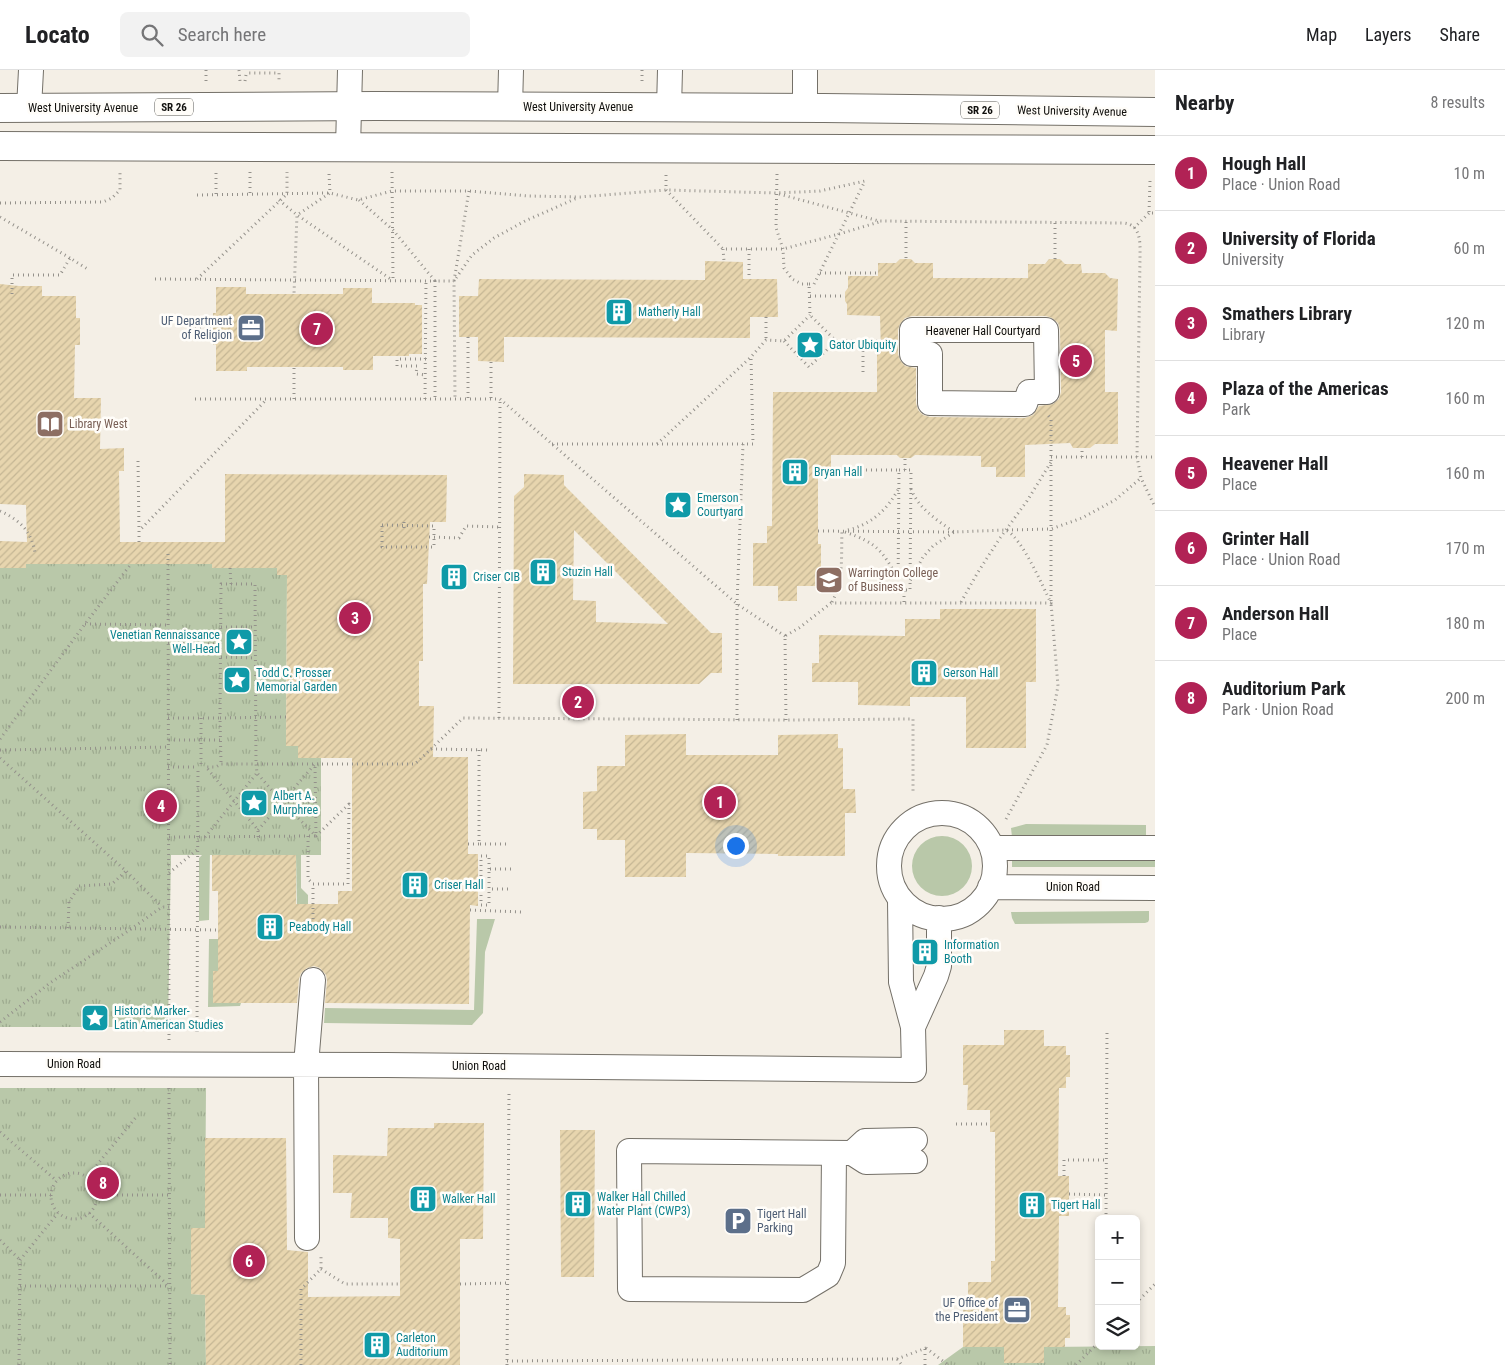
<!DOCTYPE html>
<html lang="en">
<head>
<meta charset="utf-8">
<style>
  :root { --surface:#fff; --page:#f2f2f2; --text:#202124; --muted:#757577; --line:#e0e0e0; --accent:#b12255 }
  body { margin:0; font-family:"Roboto Condensed",sans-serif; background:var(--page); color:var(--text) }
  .controls { position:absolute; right:15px; bottom:15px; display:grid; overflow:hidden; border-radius:8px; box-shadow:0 2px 8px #0003 }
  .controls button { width:45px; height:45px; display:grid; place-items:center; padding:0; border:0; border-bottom:1px solid var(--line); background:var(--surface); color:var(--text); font:25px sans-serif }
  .you { position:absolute; left:735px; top:775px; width:18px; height:18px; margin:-12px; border:4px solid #fff; border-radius:50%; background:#1a73e8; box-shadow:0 0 0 8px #1a73e833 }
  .badge { display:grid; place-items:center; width:32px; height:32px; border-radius:50%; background:var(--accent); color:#fff; font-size:16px; font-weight:700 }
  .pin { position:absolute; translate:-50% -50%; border:2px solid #fff; box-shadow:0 1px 5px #0006 }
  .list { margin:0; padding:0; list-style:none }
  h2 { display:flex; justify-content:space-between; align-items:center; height:65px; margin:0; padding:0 20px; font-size:21px }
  h2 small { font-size:16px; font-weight:400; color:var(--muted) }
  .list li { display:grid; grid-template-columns:32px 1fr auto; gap:15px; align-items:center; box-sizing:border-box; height:75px; padding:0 20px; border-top:1px solid var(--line) }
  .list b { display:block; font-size:19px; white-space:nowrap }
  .list p { margin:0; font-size:16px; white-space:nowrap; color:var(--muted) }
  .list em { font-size:16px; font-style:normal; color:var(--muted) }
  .icon { flex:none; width:28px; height:28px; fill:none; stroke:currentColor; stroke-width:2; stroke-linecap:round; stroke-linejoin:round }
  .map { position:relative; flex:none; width:1155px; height:1295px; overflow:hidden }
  header { display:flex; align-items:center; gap:30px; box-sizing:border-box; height:70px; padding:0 25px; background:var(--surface); border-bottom:1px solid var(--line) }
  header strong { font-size:24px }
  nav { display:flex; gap:28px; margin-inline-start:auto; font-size:18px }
  .search { width:350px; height:45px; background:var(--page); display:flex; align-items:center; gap:12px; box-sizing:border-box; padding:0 18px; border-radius:8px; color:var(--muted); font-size:19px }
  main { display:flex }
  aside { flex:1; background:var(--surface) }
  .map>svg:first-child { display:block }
  .green { fill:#b9c8a9 }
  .park { fill:url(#park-tufts) }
  .building { fill:url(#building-hatch); fill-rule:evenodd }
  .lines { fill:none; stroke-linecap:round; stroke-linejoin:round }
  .minor-casing { stroke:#747068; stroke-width:26 }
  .major-casing { stroke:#747068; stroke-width:30 }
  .path { stroke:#94918b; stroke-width:3; stroke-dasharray:1 4; stroke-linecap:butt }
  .minor { stroke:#fff; stroke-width:24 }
  .major { stroke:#fff; stroke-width:28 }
  .path-bridge { stroke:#94918b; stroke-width:3; stroke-dasharray:1 4; stroke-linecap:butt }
  .labels { text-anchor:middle; stroke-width:5; stroke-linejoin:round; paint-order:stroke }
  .shield { fill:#fffdf9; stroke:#575652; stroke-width:1 }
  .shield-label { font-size:11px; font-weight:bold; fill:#0f0e0b }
  .street-label { font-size:12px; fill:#0f0e0b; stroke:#fffdf9 }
  .culture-label { font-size:12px; fill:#0d838f; stroke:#fffdf9; text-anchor:start }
  .service-label { font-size:12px; fill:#4e5e75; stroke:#fffdf9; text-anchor:end }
  .education-label { font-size:12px; fill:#785e54; stroke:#fffdf9; text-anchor:start }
</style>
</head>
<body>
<header>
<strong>Locato</strong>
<div class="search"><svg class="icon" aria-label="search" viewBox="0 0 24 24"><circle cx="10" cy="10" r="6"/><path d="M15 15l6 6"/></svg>Search here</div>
<nav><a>Map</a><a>Layers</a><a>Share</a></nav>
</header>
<main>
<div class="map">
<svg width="1155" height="1295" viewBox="0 0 1155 1295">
  <defs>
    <pattern id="park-tufts" width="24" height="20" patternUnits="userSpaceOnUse" patternTransform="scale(1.25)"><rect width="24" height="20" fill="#b9c8a9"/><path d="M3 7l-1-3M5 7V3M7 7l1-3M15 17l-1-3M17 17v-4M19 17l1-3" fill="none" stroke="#9eab90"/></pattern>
    <pattern id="building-hatch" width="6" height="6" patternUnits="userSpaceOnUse" patternTransform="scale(1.25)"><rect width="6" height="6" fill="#e7d5ae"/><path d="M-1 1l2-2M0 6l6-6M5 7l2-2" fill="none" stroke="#c5b694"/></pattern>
  </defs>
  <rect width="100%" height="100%" fill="#f4efe6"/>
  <path class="green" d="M1026,754L1146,755V766L1012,767L1011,758Z
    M912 796a30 30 0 1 1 60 0a30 30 0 1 1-60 0Z
    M210,780L209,850L199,851V788L206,781Z
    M301,783V818L308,825V841L297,840L296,785H263Z
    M1012,790H1155V797H1012Z
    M1149,841V850L1148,852L1145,853L1015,854L1012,848L1011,842Z
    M477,849H495L485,882L483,943L472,955L324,953L325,938L474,940Z
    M209,869H218V901H213V933H241L240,936L208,937Z"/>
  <path class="park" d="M26,494H212V498H277V504L287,505L286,676H298L321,688V785H171L168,957H0V498H26Z
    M0,1018H206L205,1158L191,1224L205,1225L206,1295H0Z
    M1155,1276V1295H938L963,1277H1004L1005,1293H1044V1277Z"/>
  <path class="building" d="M900,189H911L915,193H933V208H1028V194H1045L1049,189H1060L1065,194H1081L1082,203H1105L1110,208L1118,209L1117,261L1105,260V322H1118V374H1095L1090,378H1073L1070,373L1025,375V407H996V397H981V386L915,385L911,388H900L897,385H831V397H818V474H821V516H797V531H778V516H753V473H767V456H772L773,322H877V283H881L880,246L847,245V234L845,231V222L848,218V206H878V193H896ZM912,246H1046L1052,248L1058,253L1060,260L1061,322L1059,329L1053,334L1039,336L1033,345L1025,348L930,347L923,345L918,340L916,333V298L905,296L900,290L898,284V260L900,254L905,248Z
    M705,191L743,192V209H777L778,247H750V268L504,267V292L478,291V267H459V226H478L479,209L705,210Z
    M0,214L19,216H42V226H76V248H80V275H75L74,328H101L100,379L124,378V401H119L120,472H225V404L447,405L446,452H430L427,514H423V591H419V636H434L433,687H468V784H478V836L470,835L469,934L325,933L327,911L326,905L320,898L314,896L307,898L301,903L299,909L297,933H213V901H218V821H212V785H296V834H338V821H352V688H298V676H286L287,505H277V498H212V494H26V498H0V471L27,472L26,435L0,434Z
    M216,217H246V224H343V218H372V233H415V235H422V284H409V286H373V300H343V297H247V301H216V275H213V243H216Z
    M524,404L564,405V415L711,563H722V603H711L699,614H513L514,426L524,417ZM574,460L668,554L596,552V531L573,530Z
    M940,539H1036V612H1026V678H966V627H910V636L858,635V612H812V593H819V565L905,566V549H940Z
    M686,664V685H778V665L838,664V678H843V719H855L856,743H845V786H778V784L686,783V807H625V770H597V759H583V722L597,721V696H625V665Z
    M1004,960H1044V976H1066V985H1070V1007H1066V1018H1059L1058,1106H1069V1146H1059L1058,1237H1066V1245H1070V1268H1065V1277H1044V1293H1004V1277H963V1240H968V1212H991V1191H995V1062H990V1040H967L968,1015H963V975H1004Z
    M434,1053H484L483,1169H460V1295H206L205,1225L191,1224V1158H205V1068H286L287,1180L308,1182V1227L400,1226V1169L388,1168V1148H350L352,1123H333V1085L387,1086L388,1058H434Z
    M560,1060H595L594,1207H561Z"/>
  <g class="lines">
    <defs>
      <path id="minor" d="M510,37L511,0
        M29,38L31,0
        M669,38L670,0
        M805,38V0
        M348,78L350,0
        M912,260H1046L1047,322H1029L1025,334L930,333V284H912Z
        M889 796a53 53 0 1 1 106 0a53 53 0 1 1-106 0Z
        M992,778H1155
        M990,817L1155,818
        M913,957L936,906L939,896V848
        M0,994L387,995L914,1000L913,957L901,912L900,830
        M834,1083L833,1193L828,1205L803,1220L630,1219L629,1081L852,1083L866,1092L915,1091
        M852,1083L865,1071L915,1070
        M307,1168L306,995L313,910"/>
      <path id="major" d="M0,38L376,36L824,38L1155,42
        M0,76L1155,80"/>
    </defs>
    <use href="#minor" class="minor-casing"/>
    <use href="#major" class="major-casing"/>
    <path class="path" d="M206,0V12
      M239,0L240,11
      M245,11L246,5L249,3H279V10
      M642,11V0
      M250,102V124
      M392,102L393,210
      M216,103V125
      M329,104L330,123L297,145L392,210
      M777,104L776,158L783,179L784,198L792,209L802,214H809L810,245L836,271H889
      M666,105V120L723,179H783L839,164L879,152
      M1150,111L1149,143H1155
      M469,121L454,211L472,185L494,168L525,151L577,128
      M779,124L879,151L1124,153C1142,155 1140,175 1140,188L1137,387L1141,408L1155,437
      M197,125L330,123L358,130L392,121H469L529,126L580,127L666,120L776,123L820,121L865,111
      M279,130L297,145L294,224
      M359,130L393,160L435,211H454L455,329
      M0,133L103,132L112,128L120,120V103
      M0,147L70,188
      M906,152V189
      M1055,153V189
      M1134,158L1149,143
      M723,179L724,191
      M749,179V209
      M820,203H878
      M155,209L435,211V329
      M197,209L287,124V102
      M809,214H814L865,111
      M12,224V205H60L70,188L89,200
      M810,226H845
      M766,247V270
      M195,258H213
      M468,267V329
      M784,271L809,297L836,271
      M863,271V305
      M426,289H397V296H417L416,304L426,305
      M491,292V329
      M195,329H500L737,534L785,566
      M294,329V297
      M425,329L426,211
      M552,374H753L751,287
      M657,374L751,287L766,270L784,271L810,245
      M1051,387H1155
      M1082,387V378
      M138,391L139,461
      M841,400H899
      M899,400H911L910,520H898Z
      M905,400V388
      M911,419C919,439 937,450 954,462
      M0,441C20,450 32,462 35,483
      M382,455L434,456V477H382Z
      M848,460C872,454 887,440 899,418
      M1007,460L1051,459L1082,448L1115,430L1141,408
      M818,461L954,462
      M845,462C877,473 882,480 898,509
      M429,467L459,468L466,456L500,457
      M139,472V461L267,329
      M168,484L169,972
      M230,498L231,514
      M832,532C844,510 841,485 842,461
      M904,532V520
      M961,532L978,502L1000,468L1027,431L1051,392
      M85,554L168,555
      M221,557H256
      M168,573L221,574
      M221,587L256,588
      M286,647L220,648L221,514H255L256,694H415L431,679L489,680
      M168,648H220L221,694
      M201,648V697
      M499,648L500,329
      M737,650V534L743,374
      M786,650L785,566L799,558L831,533H1051C1042,515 1022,468 1006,460L954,462L933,476L923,487L910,511
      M0,669L85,554L131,494
      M169,670H220
      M431,679L463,648L786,650L913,649V721
      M0,680L168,677
      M479,680V774H507
      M0,688L126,801L162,837
      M168,697H198
      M1006,749L1047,675L1058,616L1051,533V349L1048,345
      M258,760L315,694
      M308,766V809L313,814
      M169,767L316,766L315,694
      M205,767L257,703
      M258,767V760L206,697H216L221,694H256L257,703L282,732
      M468,774H479
      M489,799V786H481V835H489V819
      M511,799H489V819H511
      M169,803L198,779
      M470,840L521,842
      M313,854V814H348L349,734L316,766L282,732H316
      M0,857L218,860
      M68,858L69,832L79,816L112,814L126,801
      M0,952L50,913L131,859L162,837H169
      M197,962L198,697
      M169,1018L170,1295
      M956,1054H990
      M0,1062L57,1111
      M51 1126a23 23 0 1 1 46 0a23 23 0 1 1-46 0Z
      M1064,1106V1090H1106
      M87,1107L137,1046
      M1069,1124L1106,1125
      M0,1125H51
      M97,1125H169
      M89,1143L169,1216
      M1106,1149L1107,961
      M0,1170L20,1190
      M321,1199L345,1214H400
      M460,1214L508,1213
      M20,1216H169
      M1136,1233L1155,1214
      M926,1278L948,1295
      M897,1289L902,1295
      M507,1291L897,1289L926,1278
      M19,1295L20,1190L58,1143
      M301,1295V1219L321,1199V1187
      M507,1295L509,1021
      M925,1295V1278
      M1076,1295L1099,1272"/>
    <use href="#minor" class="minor"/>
    <use href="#major" class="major"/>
    <path class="path-bridge" d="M404,452V460"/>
  </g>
  <defs>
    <symbol id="building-square" viewBox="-11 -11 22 22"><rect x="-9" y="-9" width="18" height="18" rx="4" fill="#0f9aa8" stroke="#fffdf9"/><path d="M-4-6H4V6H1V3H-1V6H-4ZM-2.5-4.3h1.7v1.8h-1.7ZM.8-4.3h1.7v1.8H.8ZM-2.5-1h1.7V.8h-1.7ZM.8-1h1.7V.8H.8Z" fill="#fff"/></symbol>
    <symbol id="office-square" viewBox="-11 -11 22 22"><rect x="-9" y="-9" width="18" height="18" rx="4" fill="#5c6f8a" stroke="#fffdf9"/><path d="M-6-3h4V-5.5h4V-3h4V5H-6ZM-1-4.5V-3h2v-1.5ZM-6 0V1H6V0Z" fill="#fff"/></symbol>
    <symbol id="sight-square" viewBox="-11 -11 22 22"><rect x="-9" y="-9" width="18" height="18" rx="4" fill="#0f9aa8" stroke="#fffdf9"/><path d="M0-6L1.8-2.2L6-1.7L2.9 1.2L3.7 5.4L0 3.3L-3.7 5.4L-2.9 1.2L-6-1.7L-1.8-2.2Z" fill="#fff"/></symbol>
    <symbol id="library-square" viewBox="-11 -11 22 22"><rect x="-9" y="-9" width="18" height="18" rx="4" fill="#8d6e63" stroke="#fffdf9"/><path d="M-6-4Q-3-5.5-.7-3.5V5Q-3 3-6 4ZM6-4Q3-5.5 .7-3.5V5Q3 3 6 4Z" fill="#fff"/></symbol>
    <symbol id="university-square" viewBox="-11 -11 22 22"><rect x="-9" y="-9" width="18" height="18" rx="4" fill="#8d6e63" stroke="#fffdf9"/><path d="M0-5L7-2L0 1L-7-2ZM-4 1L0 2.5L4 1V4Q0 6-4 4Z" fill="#fff"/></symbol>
    <symbol id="parking-square" viewBox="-11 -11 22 22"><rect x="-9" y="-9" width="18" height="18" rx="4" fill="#5c6f8a" stroke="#fffdf9"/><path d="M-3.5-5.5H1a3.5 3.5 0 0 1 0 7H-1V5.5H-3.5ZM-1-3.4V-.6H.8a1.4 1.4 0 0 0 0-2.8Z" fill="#fff"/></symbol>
  </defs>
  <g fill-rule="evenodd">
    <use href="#building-square" x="603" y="226" width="32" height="32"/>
    <use href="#office-square" x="235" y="242" width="32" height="32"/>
    <use href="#sight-square" x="794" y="259" width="32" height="32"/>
    <use href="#library-square" x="34" y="338" width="32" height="32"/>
    <use href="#building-square" x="779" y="386" width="32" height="32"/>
    <use href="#sight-square" x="662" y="419" width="32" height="32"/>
    <use href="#building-square" x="527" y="486" width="32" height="32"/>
    <use href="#building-square" x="438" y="491" width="32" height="32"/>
    <use href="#university-square" x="813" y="494" width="32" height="32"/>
    <use href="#sight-square" x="223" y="556" width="32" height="32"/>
    <use href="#building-square" x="908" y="587" width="32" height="32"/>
    <use href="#sight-square" x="221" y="594" width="32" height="32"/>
    <use href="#sight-square" x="238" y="717" width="32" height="32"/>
    <use href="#building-square" x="399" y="799" width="32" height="32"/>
    <use href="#building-square" x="254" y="841" width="32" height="32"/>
    <use href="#building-square" x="909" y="866" width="32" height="32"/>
    <use href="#sight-square" x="79" y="932" width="32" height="32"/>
    <use href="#building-square" x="407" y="1113" width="32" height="32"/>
    <use href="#building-square" x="562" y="1118" width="32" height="32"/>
    <use href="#building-square" x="1016" y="1119" width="32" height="32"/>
    <use href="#parking-square" x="722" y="1135" width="32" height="32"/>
    <use href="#office-square" x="1001" y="1224" width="32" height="32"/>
    <use href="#building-square" x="361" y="1259" width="32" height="32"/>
  </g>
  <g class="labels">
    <g class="shield">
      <rect x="155" y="28.5" width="38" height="17" rx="4"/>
      <rect x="961" y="31.5" width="38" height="17" rx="4"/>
    </g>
    <g class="shield-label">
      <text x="174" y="41">SR 26</text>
      <text x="980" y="44">SR 26</text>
    </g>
    <g class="street-label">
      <text x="578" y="41">West University Avenue</text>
      <text x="83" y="42">West University Avenue</text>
      <text transform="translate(1072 41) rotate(1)" y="4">West University Avenue</text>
      <text x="983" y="265">Heavener Hall Courtyard</text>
      <text x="1073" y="821">Union Road</text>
      <text x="74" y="998">Union Road</text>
      <text x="479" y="1000">Union Road</text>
    </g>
    <g class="culture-label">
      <text x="638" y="246">Matherly Hall</text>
      <text x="829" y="279">Gator Ubiquity</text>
      <text x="814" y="406">Bryan Hall</text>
      <text x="697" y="432">Emerson<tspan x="697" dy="14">Courtyard</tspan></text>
      <text x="562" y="506">Stuzin Hall</text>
      <text x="473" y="511">Criser CIB</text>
      <text x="220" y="569" text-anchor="end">Venetian Rennaissance<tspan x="220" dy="14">Well-Head</tspan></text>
      <text x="256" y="607">Todd C. Prosser<tspan x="256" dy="14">Memorial Garden</tspan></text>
      <text x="943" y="607">Gerson Hall</text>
      <text x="273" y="730">Albert A.<tspan x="273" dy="14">Murphree</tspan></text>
      <text x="434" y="819">Criser Hall</text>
      <text x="289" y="861">Peabody Hall</text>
      <text x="944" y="879">Information<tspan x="944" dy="14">Booth</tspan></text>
      <text x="114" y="945">Historic Marker-<tspan x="114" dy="14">Latin American Studies</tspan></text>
      <text x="597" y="1131">Walker Hall Chilled<tspan x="597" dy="14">Water Plant (CWP3)</tspan></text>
      <text x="442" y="1133">Walker Hall</text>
      <text x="1051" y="1139">Tigert Hall</text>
      <text x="396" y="1272">Carleton<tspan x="396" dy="14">Auditorium</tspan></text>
    </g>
    <g class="service-label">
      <text x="232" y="255">UF Department<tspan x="232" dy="14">of Religion</tspan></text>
      <text x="757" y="1148" text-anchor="start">Tigert Hall<tspan x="757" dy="14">Parking</tspan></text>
      <text x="998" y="1237">UF Office of<tspan x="998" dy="14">the President</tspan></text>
    </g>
    <g class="education-label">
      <text x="69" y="358">Library West</text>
      <text x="848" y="507">Warrington College<tspan x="848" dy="14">of Business</tspan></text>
    </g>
  </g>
</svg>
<div class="controls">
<button>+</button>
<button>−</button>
<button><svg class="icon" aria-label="layers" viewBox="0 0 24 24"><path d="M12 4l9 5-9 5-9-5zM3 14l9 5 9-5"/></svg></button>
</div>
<div class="you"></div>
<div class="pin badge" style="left:720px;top:732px">1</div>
<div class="pin badge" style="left:578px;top:632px">2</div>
<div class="pin badge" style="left:355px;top:548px">3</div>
<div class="pin badge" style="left:161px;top:736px">4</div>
<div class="pin badge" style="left:1076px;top:291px">5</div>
<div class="pin badge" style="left:249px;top:1191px">6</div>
<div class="pin badge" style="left:317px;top:259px">7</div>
<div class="pin badge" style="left:103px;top:1113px">8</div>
</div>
<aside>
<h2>Nearby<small>8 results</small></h2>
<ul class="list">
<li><span class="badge">1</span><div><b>Hough Hall</b><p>Place · Union Road</p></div><em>10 m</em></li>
<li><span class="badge">2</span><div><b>University of Florida</b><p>University</p></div><em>60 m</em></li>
<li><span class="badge">3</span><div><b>Smathers Library</b><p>Library</p></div><em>120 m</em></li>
<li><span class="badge">4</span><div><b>Plaza of the Americas</b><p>Park</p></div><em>160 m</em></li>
<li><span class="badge">5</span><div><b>Heavener Hall</b><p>Place</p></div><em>160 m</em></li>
<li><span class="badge">6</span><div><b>Grinter Hall</b><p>Place · Union Road</p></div><em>170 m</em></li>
<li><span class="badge">7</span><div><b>Anderson Hall</b><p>Place</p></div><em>180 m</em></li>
<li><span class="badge">8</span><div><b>Auditorium Park</b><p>Park · Union Road</p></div><em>200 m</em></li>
</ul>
</aside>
</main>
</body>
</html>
